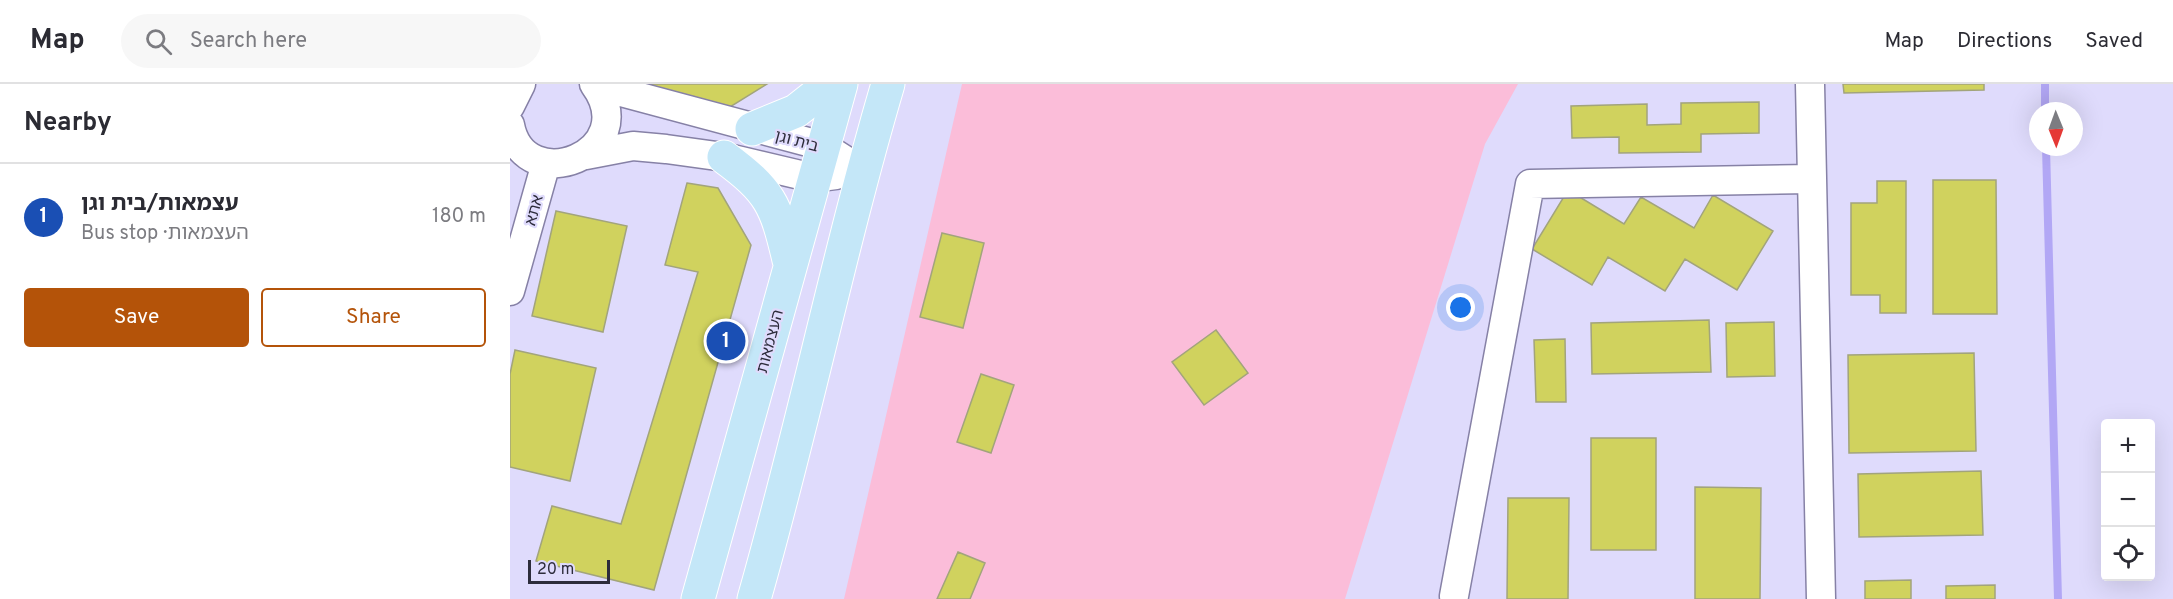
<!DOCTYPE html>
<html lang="en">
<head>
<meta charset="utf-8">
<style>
  :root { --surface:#fff; --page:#f7f7f7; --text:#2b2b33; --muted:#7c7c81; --line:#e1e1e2; --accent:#b45309 }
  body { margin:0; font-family:Overpass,"Noto Sans Hebrew",sans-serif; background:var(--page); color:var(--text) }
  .controls { position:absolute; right:18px; bottom:18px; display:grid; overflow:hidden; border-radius:6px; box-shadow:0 6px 24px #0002 }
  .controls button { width:54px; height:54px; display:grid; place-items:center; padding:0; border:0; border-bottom:2px solid var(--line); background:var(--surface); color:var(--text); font:30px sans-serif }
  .compass { position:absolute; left:1519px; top:18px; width:54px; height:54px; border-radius:50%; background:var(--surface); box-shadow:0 6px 24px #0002; rotate:179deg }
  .scale { position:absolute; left:18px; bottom:15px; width:82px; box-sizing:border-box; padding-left:6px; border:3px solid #2d2c3b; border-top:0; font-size:16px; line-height:21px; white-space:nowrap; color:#2d2c3b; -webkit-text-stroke:4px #dfdbfc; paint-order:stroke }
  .you { position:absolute; left:951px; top:224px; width:21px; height:21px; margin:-15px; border:4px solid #fff; border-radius:50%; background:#1a73e8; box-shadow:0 0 0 9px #1a73e833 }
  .badge { display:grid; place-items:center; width:39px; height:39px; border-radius:50%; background:var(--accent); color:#fff; font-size:20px; font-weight:700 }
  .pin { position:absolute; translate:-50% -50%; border:3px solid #fff; box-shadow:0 2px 6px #0006 }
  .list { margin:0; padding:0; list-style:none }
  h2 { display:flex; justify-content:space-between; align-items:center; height:78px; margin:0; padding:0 24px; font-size:26px }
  h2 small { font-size:20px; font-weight:400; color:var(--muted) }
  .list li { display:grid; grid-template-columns:39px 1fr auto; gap:18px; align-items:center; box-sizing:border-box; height:108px; padding:0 24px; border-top:2px solid var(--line) }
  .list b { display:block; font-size:22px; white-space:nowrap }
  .list p { margin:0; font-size:20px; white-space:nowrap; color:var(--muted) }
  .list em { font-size:20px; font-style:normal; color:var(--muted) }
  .actions { display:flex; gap:12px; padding:18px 24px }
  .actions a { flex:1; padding:14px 0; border:2px solid var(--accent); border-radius:6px; text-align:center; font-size:21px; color:var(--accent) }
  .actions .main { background:var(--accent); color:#fff }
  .icon { flex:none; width:33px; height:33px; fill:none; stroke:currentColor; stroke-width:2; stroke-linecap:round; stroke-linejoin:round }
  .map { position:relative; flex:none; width:1663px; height:515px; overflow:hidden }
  header { display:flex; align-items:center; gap:36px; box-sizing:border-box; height:84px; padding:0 30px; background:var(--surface); border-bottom:2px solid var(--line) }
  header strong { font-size:28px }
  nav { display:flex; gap:33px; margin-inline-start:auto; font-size:21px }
  .search { width:420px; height:54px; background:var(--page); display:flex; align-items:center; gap:15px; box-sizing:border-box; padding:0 21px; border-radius:33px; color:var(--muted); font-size:22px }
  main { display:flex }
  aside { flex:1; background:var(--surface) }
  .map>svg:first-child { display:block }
  .green { fill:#fbbdd9 }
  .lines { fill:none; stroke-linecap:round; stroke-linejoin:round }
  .stream { stroke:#b2a7f5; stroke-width:8 }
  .building { fill:#d0d25e; stroke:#a2a47c; stroke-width:1.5 }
  .street-casing { stroke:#8681a6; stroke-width:31 }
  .primary-casing { stroke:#fff; stroke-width:35 }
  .street { stroke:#fff; stroke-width:28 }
  .primary { stroke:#c4e7f8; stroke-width:33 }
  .labels { text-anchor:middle; stroke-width:4.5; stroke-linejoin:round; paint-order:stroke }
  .street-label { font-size:16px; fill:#2d2c3b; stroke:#dfdbfc }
</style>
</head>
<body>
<header>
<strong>Map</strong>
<div class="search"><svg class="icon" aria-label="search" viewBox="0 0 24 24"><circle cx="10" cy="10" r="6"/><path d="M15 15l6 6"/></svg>Search here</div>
<nav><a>Map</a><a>Directions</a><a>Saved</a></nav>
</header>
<main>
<aside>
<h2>Nearby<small></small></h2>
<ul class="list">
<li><span class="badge" style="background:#1a4fb4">1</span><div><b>עצמאות/בית וגן</b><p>Bus stop · העצמאות</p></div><em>180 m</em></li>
</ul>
<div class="actions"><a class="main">Save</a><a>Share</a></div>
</aside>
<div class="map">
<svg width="1663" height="515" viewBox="0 0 1663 515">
  <rect width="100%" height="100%" fill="#dfdbfc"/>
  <path class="green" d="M452,0H1008L975,60L835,515H334Z"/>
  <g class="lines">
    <path class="stream" d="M1535,0V27
      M1536,63L1548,515"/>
  </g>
  <path class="building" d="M120,0H257L220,23Z
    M1333,0H1474V6L1334,9Z
    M1249,18V49L1191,50V68L1109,69V53L1062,54L1061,22L1137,20V41L1171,40V19Z
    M1423,96H1486L1487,230H1423Z
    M1367,97H1396V229H1370V211H1341V119H1367Z
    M177,99L208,104L241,161L144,506L26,477L42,422L111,440L188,188L155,181Z
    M1058,106L1114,140L1131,113L1184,144L1203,111L1263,147L1227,206L1175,175L1155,207L1098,173L1082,201L1022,165Z
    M46,127L117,142L93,248L22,232Z
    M432,149L474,159L453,244L410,233Z
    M1199,236L1201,288L1082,290L1081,239Z
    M1264,238L1265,292L1217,293L1216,239Z
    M706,246L738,289L694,321L662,278Z
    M1055,255L1056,318H1026L1024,256Z
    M5,266L86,284L60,397L0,383V290Z
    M1464,269L1466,367L1339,369L1338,271Z
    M471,290L504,301L481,369L447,358Z
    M1081,354H1146V466H1081Z
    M1471,387L1473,451L1349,453L1348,390Z
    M1185,403L1251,404L1250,515H1185Z
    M998,414H1059L1058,515H997Z
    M448,468L475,479L460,515H427Z
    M1401,496V515H1355V497Z
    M1485,501V515H1436V502Z"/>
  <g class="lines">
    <defs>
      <path id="street" d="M1300,0L1311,515
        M85,1L313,62L352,87
        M0,22L11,0
        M0,41C14,116 135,69 84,0
        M76,71L123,62L156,65L214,73L303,94L326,91
        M0,207L36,79
        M944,512L1020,100L1301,95"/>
      <path id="primary" d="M242,45L286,27L320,0
        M214,73C260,107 266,120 279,176
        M188,515L331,0
        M244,515C293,344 328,170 378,0"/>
    </defs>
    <use href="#street" class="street-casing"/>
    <use href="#primary" class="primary-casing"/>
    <use href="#street" class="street"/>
    <use href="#primary" class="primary"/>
  </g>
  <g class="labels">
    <g class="street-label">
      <text transform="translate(287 56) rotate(15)" y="6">בית וגן</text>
      <text transform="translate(23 126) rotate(-75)" y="6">אתא</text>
      <text transform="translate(259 257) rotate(-75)" y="6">העצמאות</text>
    </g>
  </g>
</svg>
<div class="controls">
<button>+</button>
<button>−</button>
<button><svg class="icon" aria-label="locate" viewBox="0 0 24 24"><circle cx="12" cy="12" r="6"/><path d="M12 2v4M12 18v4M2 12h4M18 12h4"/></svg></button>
</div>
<svg class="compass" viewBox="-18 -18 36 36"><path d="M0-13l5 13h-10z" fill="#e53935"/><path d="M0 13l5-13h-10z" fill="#7c7c81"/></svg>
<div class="scale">20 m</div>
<div class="you"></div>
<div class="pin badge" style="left:216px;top:257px;background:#1a4fb4">1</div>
</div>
</main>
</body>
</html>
